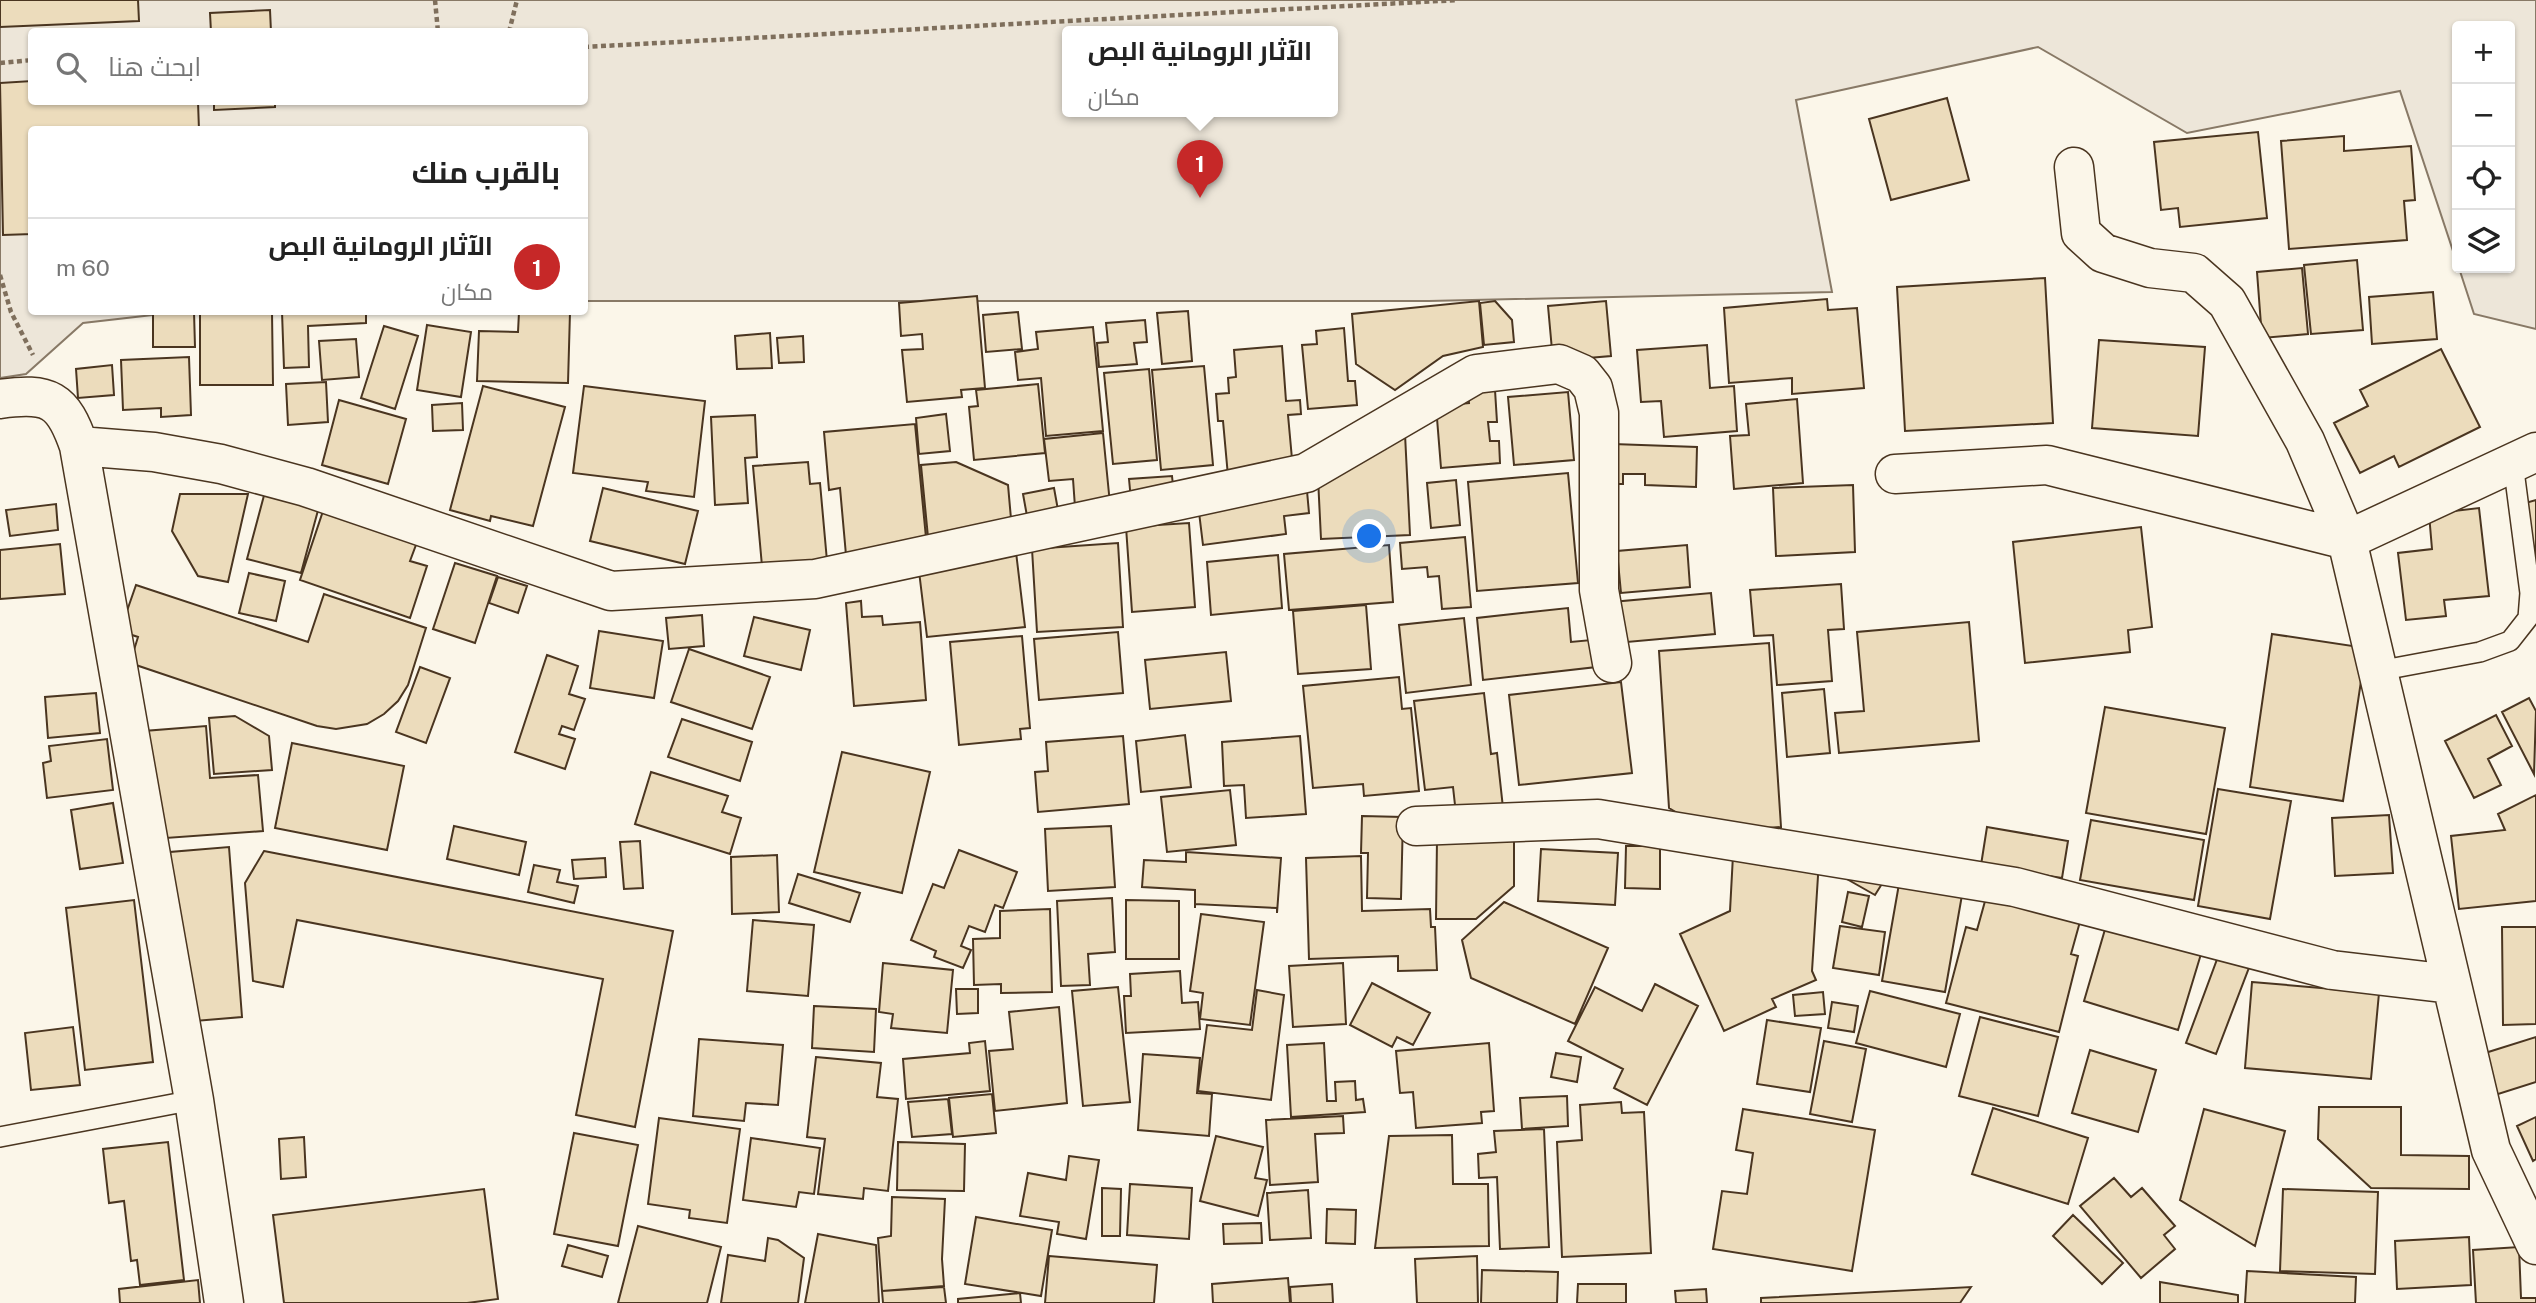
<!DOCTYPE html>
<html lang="ar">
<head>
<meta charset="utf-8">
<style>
  :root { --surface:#fff; --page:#f2f2f2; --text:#222; --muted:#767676; --line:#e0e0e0; --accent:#c62828 }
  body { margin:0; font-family:"Public Sans",Cairo,sans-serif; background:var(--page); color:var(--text); direction:rtl }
  .controls { position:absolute; right:21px; top:21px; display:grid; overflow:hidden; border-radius:7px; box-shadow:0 2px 5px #0004 }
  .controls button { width:63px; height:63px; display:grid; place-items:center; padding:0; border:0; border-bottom:2px solid var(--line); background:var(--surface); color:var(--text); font:35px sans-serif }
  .you { position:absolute; left:1370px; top:537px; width:24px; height:24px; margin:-18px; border:5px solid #fff; border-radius:50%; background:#1a73e8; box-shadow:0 0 0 10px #1a73e833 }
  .badge { display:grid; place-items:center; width:46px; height:46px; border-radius:50%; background:var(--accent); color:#fff; font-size:23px; font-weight:700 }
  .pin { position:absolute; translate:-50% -58px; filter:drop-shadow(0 2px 4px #0008) }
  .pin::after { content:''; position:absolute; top:37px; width:24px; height:21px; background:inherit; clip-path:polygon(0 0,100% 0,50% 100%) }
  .popup { position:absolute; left:1062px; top:26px; width:276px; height:91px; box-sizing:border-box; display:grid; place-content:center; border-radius:7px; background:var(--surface); filter:drop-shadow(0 2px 5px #0005); font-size:23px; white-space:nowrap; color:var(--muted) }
  .popup b { font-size:26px; color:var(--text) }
  .popup::after { content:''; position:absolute; left:50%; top:100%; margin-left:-14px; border:14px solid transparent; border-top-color:var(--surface) }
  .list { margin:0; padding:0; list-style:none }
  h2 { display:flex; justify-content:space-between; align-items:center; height:91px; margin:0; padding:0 28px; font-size:30px }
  h2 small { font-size:23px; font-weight:400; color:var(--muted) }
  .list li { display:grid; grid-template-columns:46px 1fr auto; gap:21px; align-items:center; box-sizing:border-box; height:98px; padding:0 28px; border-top:2px solid var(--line) }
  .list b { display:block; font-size:26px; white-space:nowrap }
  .list p { margin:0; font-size:23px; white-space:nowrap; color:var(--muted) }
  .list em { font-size:23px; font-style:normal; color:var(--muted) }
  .icon { flex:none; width:38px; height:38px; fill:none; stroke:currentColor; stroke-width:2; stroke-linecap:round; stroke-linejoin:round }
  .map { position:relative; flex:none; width:2536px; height:1303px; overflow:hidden; direction:ltr }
  .search { position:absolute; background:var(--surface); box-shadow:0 2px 5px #0004; left:28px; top:28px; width:560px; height:77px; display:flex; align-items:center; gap:18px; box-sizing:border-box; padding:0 24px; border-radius:7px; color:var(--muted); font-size:26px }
  .panel { position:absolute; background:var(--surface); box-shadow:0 2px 5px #0004; left:28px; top:126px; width:560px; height:189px; border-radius:7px; direction:rtl }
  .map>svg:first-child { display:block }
  .green { fill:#ede6d9; stroke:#887966; stroke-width:2; fill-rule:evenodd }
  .building { fill:#ecdcbc; stroke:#4a3520; stroke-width:2 }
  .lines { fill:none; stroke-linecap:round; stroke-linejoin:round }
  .service-casing { stroke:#4a3520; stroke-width:22 }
  .minor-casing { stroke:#4a3520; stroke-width:41 }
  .path { stroke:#7f6f5c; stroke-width:4.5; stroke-dasharray:5 3.5; stroke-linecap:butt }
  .service { stroke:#fbf6e9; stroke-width:19 }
  .minor { stroke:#fbf6e9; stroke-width:38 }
</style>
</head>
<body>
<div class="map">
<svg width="2536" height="1303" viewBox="0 0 2536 1303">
  <rect width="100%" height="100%" fill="#fbf6e9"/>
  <path class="green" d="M0,0H2536V329L2474,314L2459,268H2510V26H2457V263L2400,91L2187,133L2038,47L1796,100L1832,292L1429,301H585L584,130H32V312H179L83,323L26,374L0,378ZM32,32H584V102H32ZM1067,32H1333V112H1067Z"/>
  <path class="building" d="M0,0H138L139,21L0,27Z
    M270,10L271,32H211L210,13Z
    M32,81V102H198L199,130H32V234L3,235L0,83Z
    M1947,98L1969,180L1891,200L1869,119Z
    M214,102H275V107L214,110Z
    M2258,132L2267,218L2180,227L2178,208L2161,210L2154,142Z
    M2344,136V151L2411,146L2415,200L2404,201L2407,240L2289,249L2281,141Z
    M2357,260L2363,330L2311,334L2304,265Z
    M2302,268L2308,334L2262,338L2257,272Z
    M2045,278L2053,423L1905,431L1897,287Z
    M2433,292L2437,339L2372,344L2369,297Z
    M977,296L985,388L961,390L962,397L907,402L902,350L923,349L922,334L901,336L899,303Z
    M1827,299L1828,310L1857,308L1864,388L1792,394V378L1729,383L1724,308Z
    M1479,301L1483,347L1443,356L1395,390L1356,364L1352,314Z
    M1495,301L1512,320L1514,342L1484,345L1480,303Z
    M1606,301L1611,356L1553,361L1548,306Z
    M1188,311L1192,361L1162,364L1157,313Z
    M194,312L195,347H153V313Z
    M200,312H272L273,385H200Z
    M282,312H366V323L308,326L309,367L284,368Z
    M519,312H570L568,383L477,381L479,331L518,332Z
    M1018,312L1022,349L986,352L983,315Z
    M1145,320L1147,342L1134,343L1137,364L1099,367L1097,343L1108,342L1106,323Z
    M427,325L471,332L461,397L417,390Z
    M384,326L418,336L395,409L361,398Z
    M1093,327L1103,431L1046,436L1041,378L1018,380L1015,352L1038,349L1036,332Z
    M1344,328L1348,381H1355L1357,405L1308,409L1302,345L1317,344L1316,331Z
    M770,333L772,368L737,369L735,336Z
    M803,336L804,362L779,363L777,338Z
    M356,339L359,377L322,380L319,341Z
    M2099,340L2205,347L2198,436L2092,428Z
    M1707,345L1710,388L1734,386L1737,431L1664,437L1661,401L1641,402L1637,350Z
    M1282,346L1286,401L1300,400L1301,414L1288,415L1293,470L1228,476L1223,421H1218L1216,394L1229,393L1228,378L1236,377L1234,350Z
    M2441,349L2480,427L2399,467L2394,456L2360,473L2334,423L2368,406L2360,390Z
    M189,357L191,415L161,417V408L123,410L121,360Z
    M112,365L114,395L78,398L76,369Z
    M1204,366L1213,465L1161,470L1152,370Z
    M1149,369L1157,460L1113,464L1104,373Z
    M326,382L328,422L288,425L286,384Z
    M1038,384L1045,453L974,460L969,407L978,406L976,390Z
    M483,386L565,407L533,526L491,516L490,521L450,510Z
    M584,386L705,401L694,497L646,491L648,482L573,473Z
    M1495,390L1497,422H1488L1490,441H1499L1500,463L1441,468L1436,406L1469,403L1468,392Z
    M1568,392L1574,460L1514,465L1508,397Z
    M1797,399L1803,483L1734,489L1730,436L1749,435L1746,404Z
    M339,400L406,419L388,484L322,465Z
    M462,403L463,430L433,431L432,405Z
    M946,414L950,451L919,454L916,418Z
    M755,415L757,457L745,458L748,503L715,505L711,417Z
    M915,424L927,548L846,555L840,488L829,490L824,432Z
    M1103,433L1110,504L1075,507L1073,479L1049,481L1044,439Z
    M1405,434L1410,535L1321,539L1318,478Z
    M1613,444L1697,447L1696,487L1645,485V474H1623V484H1611Z
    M808,462L810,484L820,483L827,561L762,566L753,466Z
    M956,462L1008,485L1012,530L928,537L921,465Z
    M1568,473L1578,583L1477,591L1468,482Z
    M1172,476L1174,495L1131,500L1129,479Z
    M1456,480L1460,525L1431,528L1427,483Z
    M1853,485L1855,552L1776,556L1773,488Z
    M266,488L320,503L301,573L247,559Z
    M603,488L698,511L685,564L590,541Z
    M1054,488L1060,521L1029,527L1023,494Z
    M1307,491L1309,513L1284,516L1286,534L1203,545L1198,504Z
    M180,494H248L228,582L198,576L172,531Z
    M2536,500V555L2522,504Z
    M326,502L420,534L410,561L427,566L410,618L300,580Z
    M56,504L58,530L10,536L6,510Z
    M2479,508L2489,596L2444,600L2446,616L2406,620L2398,553L2432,549L2429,514Z
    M1189,523L1195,607L1132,612L1126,527Z
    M2141,527L2152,627L2128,630L2130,652L2025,663L2013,542Z
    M1465,537L1471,607L1442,609L1439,576L1428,577L1427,567L1402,569L1400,543Z
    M1118,543L1123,627L1037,632L1032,549Z
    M60,544L65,594L0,599V550Z
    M1389,545L1393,602L1289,610L1284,554Z
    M1687,545L1690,587L1621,593L1617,551Z
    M1016,552L1025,627L927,637L918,563Z
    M1278,555L1282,608L1211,615L1207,562Z
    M455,563L497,576L475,643L433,629Z
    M249,573L285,581L276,621L239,613Z
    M498,577L527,586L518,613L489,603Z
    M1841,584L1844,629L1828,630L1832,681L1777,685L1773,635L1754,636L1750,590Z
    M136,585L308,642L324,594L426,628L408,685L398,701L384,714L367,724L336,729L317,726L130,663L138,637L120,631Z
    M1711,593L1715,634L1616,643L1612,602Z
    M861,601L862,617L882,616L883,625L920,622L926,700L854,706L846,603Z
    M1366,605L1371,669L1298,674L1293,611Z
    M1568,608L1571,642L1602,639L1605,666L1483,680L1477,618Z
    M702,615L704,646L669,649L666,618Z
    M754,617L810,630L801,670L744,656Z
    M1464,618L1471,685L1406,693L1399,625Z
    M1969,622L1979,741L1839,753L1835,713L1864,711L1857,632Z
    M599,631L663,641L654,698L590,688Z
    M1118,632L1123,693L1039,700L1034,639Z
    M2272,634L2366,648L2343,801L2250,787Z
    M1022,636L1030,728L1020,729L1021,739L959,745L950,642Z
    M1769,643L1781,827L1709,832L1669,808L1659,651Z
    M689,649L770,677L752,729L671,702Z
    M1226,652L1231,701L1150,709L1145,660Z
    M547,655L578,666L569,694L585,699L574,730L562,726L559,734L575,739L565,769L515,752Z
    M420,667L450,678L426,743L396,732Z
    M1399,677L1402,709L1411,708L1419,791L1364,796L1363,784L1313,788L1303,686Z
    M1621,682L1632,773L1519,785L1509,695Z
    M1824,689L1830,753L1787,757L1782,693Z
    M96,693L100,733L48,738L45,697Z
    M1484,693L1491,754L1497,753L1503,808L1456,814L1453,787L1425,790L1414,701Z
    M2529,698L2536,711L2534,774L2502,712Z
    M2105,707L2225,728L2206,834L2086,813Z
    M2496,715L2512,746L2488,759L2501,785L2474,798L2445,741Z
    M235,716L269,736L272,770L214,774L209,718Z
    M682,719L752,742L740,781L668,757Z
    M206,726L210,778L258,775L263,831L152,839L144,731Z
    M1185,735L1191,787L1141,792L1136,741Z
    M1123,736L1129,804L1038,812L1035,772L1048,771L1046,742Z
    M1300,736L1306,814L1246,818L1244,785L1224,786L1222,742Z
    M107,739L113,790L47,798L43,763L51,761L49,746Z
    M292,743L404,766L387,850L275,828Z
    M842,752L930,772L902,893L814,872Z
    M651,772L728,796L722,812L741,818L730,854L635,824Z
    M2218,789L2291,801L2270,919L2198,906Z
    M1230,790L1236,845L1167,852L1161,797Z
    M2536,795V901L2459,909L2451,836L2505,830L2498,814Z
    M113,803L123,863L80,869L71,810Z
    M2389,815L2393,873L2335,876L2332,818Z
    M1362,816L1403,817L1401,899L1367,898L1368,853H1361Z
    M2091,820L2204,840L2194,900L2080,880Z
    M454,826L526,842L519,875L447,859Z
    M1111,826L1115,887L1048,891L1045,829Z
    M1987,827L2068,841L2062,878L1981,865Z
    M1437,839L1514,840V886L1476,919H1436Z
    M640,841L643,888L624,889L620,842Z
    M1626,846H1660V889L1625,888Z
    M229,847L242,1017L183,1022L170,852Z
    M1541,849L1618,853L1615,905L1538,901Z
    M959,850L1017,872L1003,908L995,905L985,932L969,926L961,946L971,950L963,968L934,957L936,951L911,940L933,884L944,888Z
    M264,851L673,931L635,1127L576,1115L603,979L297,920L283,987L253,981L245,883Z
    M1186,852L1281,858L1277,913V908L1195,904V908V890L1142,887L1144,860L1186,862Z
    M777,855L779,912L732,914L731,857Z
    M1733,855L1819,860L1812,971L1816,980L1772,999L1776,1007L1724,1031L1680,934L1730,911Z
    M1361,856L1362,911L1430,909L1431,927H1435L1437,970L1398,971V956L1309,959L1306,858Z
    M605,858L606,877L574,879L572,860Z
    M534,865L560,870L557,882L578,886L574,903L528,892Z
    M798,874L860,893L850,922L789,903Z
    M1845,878L1885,879L1875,895Z
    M1899,884L1962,895L1945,992L1882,981Z
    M1848,892L1869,896L1862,927L1842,922Z
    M1987,894L2081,918L2071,954L2078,956L2059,1032L1946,1003L1966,927L1977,930Z
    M1112,898L1115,952L1088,954L1090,985L1061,986L1057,901Z
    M134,900L153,1062L85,1070L66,908Z
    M1126,900L1179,901V959H1126Z
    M1504,902L1608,948L1575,1024L1471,978L1462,940Z
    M1050,909L1052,992L1001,993V984L974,985L973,939L1000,938V911Z
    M1201,914L1264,922L1250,1025L1200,1019L1203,993L1190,991Z
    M753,920L814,925L808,996L747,991Z
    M1840,926L1885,932L1879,975L1833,968Z
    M2106,926L2201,954L2178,1030L2084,1001Z
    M2502,927H2536V1024L2503,1025Z
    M2219,954L2250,965L2216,1054L2186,1043Z
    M883,963L953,970L947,1033L891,1028L893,1014L879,1012Z
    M1343,963L1346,1024L1293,1027L1289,966Z
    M1180,971L1182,1003L1198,1002L1200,1029L1126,1033L1124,996H1131L1130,974Z
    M2252,982L2379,993L2371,1079L2245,1068Z
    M1372,983L1430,1013L1413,1045L1397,1037L1392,1047L1350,1025Z
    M1655,984L1698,1006L1647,1105L1614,1088L1623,1069L1568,1041L1595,987L1642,1011Z
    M1118,987L1130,1102L1083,1106L1072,991Z
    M956,989H978V1013L957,1014Z
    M1257,990L1284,995L1271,1100L1198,1091L1207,1025L1252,1030Z
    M1870,991L1960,1014L1946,1067L1856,1043Z
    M1823,992L1825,1014L1795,1016L1793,995Z
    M1832,1002L1858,1006L1854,1032L1828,1028Z
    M814,1006L876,1009L874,1052L812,1048Z
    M1059,1007L1067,1103L995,1111L989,1051L1013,1049L1009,1012Z
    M1980,1017L2058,1037L2038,1116L1959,1096Z
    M1767,1020L1821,1028L1810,1092L1757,1084Z
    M73,1027L80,1085L31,1090L25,1033Z
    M2536,1037V1082L2495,1095L2482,1054Z
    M699,1039L783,1045L778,1105L746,1103L744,1121L693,1116Z
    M985,1041L990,1091L906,1099L903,1059L970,1053L969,1043Z
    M1824,1041L1866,1049L1852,1122L1810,1114Z
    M1324,1043L1327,1101H1336L1335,1082L1355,1081L1356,1100L1363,1099L1365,1112L1291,1117L1287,1045Z
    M1489,1043L1494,1111L1481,1112L1482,1123L1416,1128L1413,1092L1400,1093L1396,1051Z
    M2090,1050L2156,1070L2138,1132L2072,1113Z
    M1556,1053L1581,1057L1577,1082L1551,1077Z
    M1143,1054L1200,1058L1197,1093L1212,1094L1209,1136L1138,1130Z
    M816,1057L881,1063L877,1097L898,1099L888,1191L864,1188L863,1199L818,1194L825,1139L807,1137Z
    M992,1094L996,1133L953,1137L949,1098Z
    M1567,1096L1568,1126L1522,1129L1520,1098Z
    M948,1099L952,1134L912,1137L908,1102Z
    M1621,1102L1622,1113L1644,1112L1651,1253L1562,1257L1557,1142L1582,1140L1580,1105Z
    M2319,1107H2401V1155L2469,1156V1189L2371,1188L2318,1139Z
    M1993,1108L2088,1138L2068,1204L1972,1174Z
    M1743,1109L1875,1130L1852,1271L1713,1249L1722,1191L1747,1194L1753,1153L1736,1150Z
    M2204,1109L2285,1131L2255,1246L2180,1200Z
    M1343,1116L1344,1133L1315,1134L1318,1182L1270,1185L1266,1120Z
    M2536,1117V1159L2533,1161L2517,1126Z
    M659,1118L740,1129L727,1223L689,1218L690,1210L648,1204Z
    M1544,1129L1549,1247L1500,1249L1497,1177L1479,1178L1478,1154L1496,1152L1494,1131Z
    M574,1133L638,1145L618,1246L554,1234Z
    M1452,1135L1453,1184H1488L1489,1246L1375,1248L1389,1136Z
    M1216,1136L1263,1147L1255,1178L1267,1180L1258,1216L1200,1201Z
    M304,1137L306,1177L281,1179L279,1139Z
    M751,1138L820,1148L814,1194L799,1192L796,1207L743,1200Z
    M168,1142L184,1280L140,1285L137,1260L131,1261L124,1201L109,1203L103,1149Z
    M898,1142L965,1144L964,1191L897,1190Z
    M1069,1156L1099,1160L1086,1239L1057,1234L1059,1222L1020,1216L1028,1173L1066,1180Z
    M2114,1178L2131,1197L2142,1188L2175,1226L2164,1235L2175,1249L2141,1278L2080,1206Z
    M1130,1184L1192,1188L1189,1239L1127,1235Z
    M1102,1188L1121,1189L1120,1236H1102Z
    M484,1189L498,1299L467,1303H284L273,1215Z
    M2283,1189L2378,1192L2375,1274L2280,1271Z
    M1308,1190L1311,1238L1270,1240L1267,1193Z
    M892,1197L945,1199L942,1259L944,1286L882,1291L878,1238L891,1236Z
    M1327,1209L1356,1210L1355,1244L1326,1243Z
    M2073,1215L2123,1263L2102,1284L2053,1236Z
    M976,1217L1052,1230L1041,1296L965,1284Z
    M1261,1223L1262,1243L1224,1244L1223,1224Z
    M638,1226L721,1247L707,1303H618Z
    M818,1234L876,1245L879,1303H805Z
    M2469,1237L2471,1285L2397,1289L2395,1241Z
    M768,1238L778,1240L804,1258L798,1303H721L728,1255L765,1261Z
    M568,1245L608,1256L602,1277L562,1266Z
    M2519,1247L2521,1298H2536V1303H2476L2473,1250Z
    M1049,1256L1157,1265L1154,1303H1045Z
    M1477,1256L1478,1303H1417L1415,1259Z
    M1482,1270L1558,1272L1557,1303H1481Z
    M2247,1271L2356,1277L2355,1303H2245Z
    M1288,1278L1290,1303H1213L1212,1284Z
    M198,1280L200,1303H120L119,1289Z
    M2160,1282L2238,1295V1303H2160Z
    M1332,1284L1333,1303H1291L1290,1287Z
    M1578,1284H1626V1303H1577Z
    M944,1287L946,1303H883L882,1291Z
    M1971,1287L1960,1303H1761V1298Z
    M1706,1289L1707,1303H1676L1675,1291Z
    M1020,1293L1021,1303H958V1299Z"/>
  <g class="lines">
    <defs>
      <path id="service" d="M2378,671L2480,652L2510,641L2528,618L2530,593L2513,463
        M0,1137L194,1100"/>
      <path id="minor" d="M2074,167L2081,233L2103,253L2150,268L2194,273L2227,302L2305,441L2347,540L2491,1150L2536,1245
        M0,399C49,392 63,399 79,446L194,1100L224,1303
        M79,446L154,452L221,464L306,487L611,591L815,579L1306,473L1476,374L1559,364L1582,374L1593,388L1599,413V590L1612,663
        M1895,474L2047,465L2347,540L2536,452
        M1416,826L1598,819L2015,887L2332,970L2451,984"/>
    </defs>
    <use href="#service" class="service-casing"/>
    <use href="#minor" class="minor-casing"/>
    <path class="path" d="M435,0L438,32
      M509,32L517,0
      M584,47L1458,0
      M0,63L32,60
      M0,275L11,312L33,355"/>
    <use href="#service" class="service"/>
    <use href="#minor" class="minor"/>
  </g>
</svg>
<div class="controls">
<button>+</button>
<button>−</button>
<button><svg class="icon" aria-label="locate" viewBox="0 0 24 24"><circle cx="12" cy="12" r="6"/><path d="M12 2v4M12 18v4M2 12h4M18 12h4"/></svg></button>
<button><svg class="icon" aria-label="layers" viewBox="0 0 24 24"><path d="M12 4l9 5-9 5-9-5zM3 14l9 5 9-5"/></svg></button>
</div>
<div class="you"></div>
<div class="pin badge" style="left:1200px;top:198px">1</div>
<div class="popup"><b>الآثار الرومانية البص</b>مكان</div>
<div class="search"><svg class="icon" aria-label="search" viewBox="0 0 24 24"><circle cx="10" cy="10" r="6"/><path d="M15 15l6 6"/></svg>ابحث هنا</div>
<section class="panel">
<h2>بالقرب منك<small></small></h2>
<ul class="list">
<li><span class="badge">1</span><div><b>الآثار الرومانية البص</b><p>مكان</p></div><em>60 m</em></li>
</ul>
</section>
</div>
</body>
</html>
